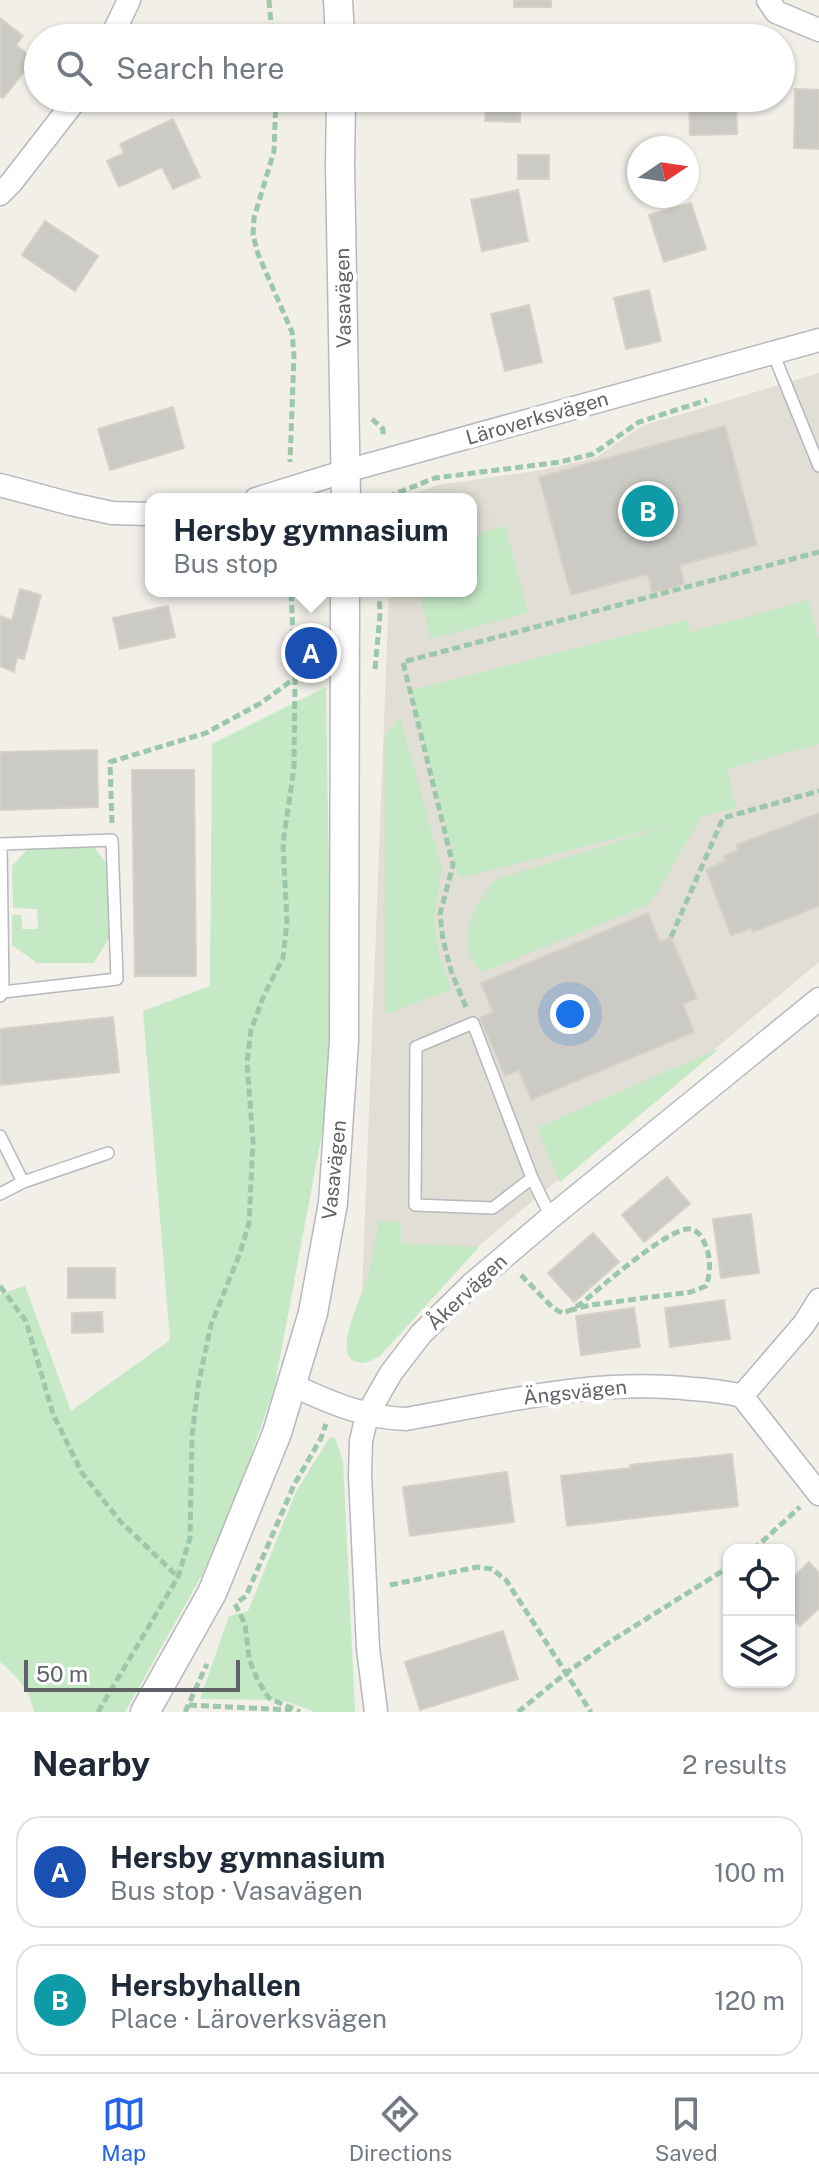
<!DOCTYPE html>
<html lang="en">
<head>
<meta charset="utf-8">
<style>
  :root { --surface:#fff; --page:#f2f2f3; --text:#1f2937; --muted:#747a83; --line:#e0e1e3; --accent:#2563eb }
  body { margin:0; font-family:"Public Sans",sans-serif; background:var(--page); color:var(--text) }
  .controls { position:absolute; right:24px; bottom:24px; display:grid; overflow:hidden; border-radius:16px; box-shadow:0 2px 6px #0004 }
  .controls button { width:72px; height:72px; display:grid; place-items:center; padding:0; border:0; border-bottom:2px solid var(--line); background:var(--surface); color:var(--text); font:40px sans-serif }
  .compass { position:absolute; left:627px; top:136px; width:72px; height:72px; border-radius:50%; background:var(--surface); box-shadow:0 2px 6px #0004; rotate:77deg }
  .scale { position:absolute; left:24px; bottom:20px; width:216px; box-sizing:border-box; padding-left:8px; border:4px solid #5f6368; border-top:0; font-size:22px; line-height:28px; white-space:nowrap; color:#5f6368; -webkit-text-stroke:6px #fff; paint-order:stroke }
  .you { position:absolute; left:570px; top:1014px; width:28px; height:28px; margin:-20px; border:6px solid #fff; border-radius:50%; background:#1a73e8; box-shadow:0 0 0 12px #1a73e833 }
  .badge { display:grid; place-items:center; width:52px; height:52px; border-radius:50%; background:var(--accent); color:#fff; font-size:26px; font-weight:700 }
  .pin { position:absolute; translate:-50% -50%; border:4px solid #fff; box-shadow:0 2px 8px #0006 }
  .popup { position:absolute; left:145px; top:493px; width:332px; height:104px; box-sizing:border-box; display:grid; place-content:center; border-radius:16px; background:var(--surface); filter:drop-shadow(0 2px 6px #0005); font-size:26px; white-space:nowrap; color:var(--muted) }
  .popup b { font-size:30px; color:var(--text) }
  .popup::after { content:''; position:absolute; left:50%; top:100%; margin-left:-16px; border:16px solid transparent; border-top-color:var(--surface) }
  .list { margin:0; padding:0; list-style:none }
  h2 { display:flex; justify-content:space-between; align-items:center; height:104px; margin:0; padding:0 32px; font-size:34px }
  h2 small { font-size:26px; font-weight:400; color:var(--muted) }
  .list li { display:grid; grid-template-columns:52px 1fr auto; gap:24px; align-items:center; box-sizing:border-box; height:112px; margin:0 16px 16px; padding:0 16px; border:2px solid var(--line); border-radius:24px }
  .list b { display:block; font-size:30px; white-space:nowrap }
  .list p { margin:0; font-size:26px; white-space:nowrap; color:var(--muted) }
  .list em { font-size:26px; font-style:normal; color:var(--muted) }
  .icon { flex:none; width:44px; height:44px; fill:none; stroke:currentColor; stroke-width:2; stroke-linecap:round; stroke-linejoin:round }
  .map { position:relative; flex:none; width:819px; height:1712px; overflow:hidden }
  .search { position:absolute; background:var(--surface); box-shadow:0 2px 6px #0004; left:24px; right:24px; top:24px; height:88px; display:flex; align-items:center; gap:20px; box-sizing:border-box; padding:0 28px; border-radius:44px; color:var(--muted); font-size:30px }
  .sheet { height:360px; background:var(--surface) }
  nav { display:flex; justify-content:space-around; align-items:center; box-sizing:border-box; height:112px; border-top:2px solid var(--line); background:var(--surface); font-size:22px; color:var(--muted) }
  nav a { display:grid; justify-items:center; gap:4px }
  nav .on { color:var(--accent) }
  .map>svg:first-child { display:block }
  .education { fill:#e1ded6 }
  .green { fill:#c5e8c5 }
  .building { fill:#cccac5; stroke:#d6d1c6; stroke-width:2 }
  .lines { fill:none; stroke-linecap:round; stroke-linejoin:round }
  .service-casing { stroke:#b5b8bc; stroke-width:14 }
  .minor-casing { stroke:#b5b8bc; stroke-width:25 }
  .tertiary-casing { stroke:#b5b8bc; stroke-width:31 }
  .path { stroke:#9cc7a9; stroke-width:5; stroke-dasharray:8 4; stroke-linecap:butt }
  .service { stroke:#fff; stroke-width:11 }
  .minor { stroke:#fff; stroke-width:22 }
  .tertiary { stroke:#fff; stroke-width:28 }
  .labels { text-anchor:middle; stroke-width:8; stroke-linejoin:round; paint-order:stroke }
  .street-label { font-size:20px; fill:#5f6368; stroke:#fff }
</style>
</head>
<body>
<div class="map">
<svg width="819" height="1712" viewBox="0 0 819 1712">
  <rect width="100%" height="100%" fill="#f1efe8"/>
  <path class="education" d="M819,373V962L360,1345L389,591H471V499L402,498L438,485L542,470L595,458L642,426Z"/>
  <path class="green" d="M505,526L528,613L431,639L419,591H471V535Z
    M808,600L819,640V744L727,769L736,808L702,816L650,904L483,972C451,948 475,901 497,879L678,823L459,878L411,690L687,620L690,632Z
    M326,687L332,1080L274,1389L239,1489L203,1573L125,1712H34C31,1692 16,1675 0,1662V1294L25,1286L71,1411L170,1340L143,1011L210,986L212,744Z
    M400,717L442,869L434,918L439,955L451,990L385,1014V736Z
    M32,845L93,846L109,867V938L94,963H37L12,945V915H21L22,929H38L37,909L13,908L12,866Z
    M720,1048L560,1182L537,1128Z
    M379,1221L401,1222V1243L479,1247L380,1356C370,1361 362,1367 351,1359C336,1347 363,1293 368,1277C373,1259 375,1240 379,1221Z
    M330,1437L335,1438L343,1461L355,1712H315L282,1700L200,1699L229,1616L248,1611L296,1492Z"/>
  <path class="building" d="M514,0H551V7H514Z
    M0,18L23,36L16,45L34,60L3,98L0,96Z
    M795,89L819,90V149L794,148Z
    M486,98H521L520,122L485,121Z
    M689,98H736L737,134L690,135Z
    M173,119L200,177L173,189L162,167L119,187L107,161L124,153L120,144Z
    M518,155H549V179H518Z
    M518,190L528,241L482,251L471,200Z
    M691,203L706,249L664,262L649,215Z
    M45,221L98,256L75,291L22,255Z
    M649,290L661,341L626,349L614,298Z
    M529,305L542,362L505,371L491,314Z
    M173,407L184,448L110,470L98,429Z
    M725,426L757,545L680,565L684,584L652,593L648,574L571,595L539,477Z
    M20,589L41,595L24,659L17,657L14,672L0,666V616L12,620Z
    M168,606L175,637L120,649L113,618Z
    M97,750L98,807L0,810V752Z
    M132,770H194L196,976H135Z
    M819,813V906L753,932L751,928L731,936L706,869L726,861L724,856L738,850L737,845Z
    M648,913L660,942L671,937L697,998L683,1004L694,1032L531,1100L519,1070L505,1076L480,1018L493,1012L481,983Z
    M113,1017L119,1072L0,1085V1029Z
    M667,1177L690,1204L644,1242L622,1215Z
    M751,1214L759,1273L721,1278L713,1219Z
    M593,1233L619,1262L574,1302L548,1273Z
    M68,1268H115V1298H68Z
    M724,1300L730,1339L670,1347L665,1308Z
    M634,1308L640,1347L581,1355L576,1316Z
    M102,1312L103,1332L72,1333V1313Z
    M732,1454L738,1506L567,1526L561,1476L630,1468V1465Z
    M507,1472L514,1522L410,1536L403,1487Z
    M809,1562L819,1573V1608L800,1626L789,1615V1596L793,1592L789,1588V1582Z
    M503,1631L518,1679L420,1710L405,1662Z"/>
  <g class="lines">
    <defs>
      <path id="service" d="M773,353L819,466
        M0,996L3,992L117,979L112,840L1,844L3,992
        M0,1136L23,1182L0,1194
        M532,1178L493,1208L415,1205L416,1047L473,1023L532,1178L551,1217
        M23,1182L108,1153"/>
      <path id="minor" d="M768,0L776,12L819,30
        M111,38L129,0
        M0,194L11,183L77,98
        M0,485L71,504L112,513L151,514
        M256,499L346,471L819,340
        M292,1385C329,1402 365,1418 406,1419C502,1402 595,1378 693,1389C710,1390 726,1392 742,1396L804,1324L819,1300
        M742,1396L819,1494
        M376,1712L368,1648L360,1475L361,1441L367,1415L391,1373L421,1334L472,1284L551,1217L819,999"/>
      <path id="tertiary" d="M338,0L340,38
        M341,98L340,166L346,499
        M145,1712L212,1593L277,1433L313,1313L333,1203L344,1041L345,591"/>
    </defs>
    <use href="#service" class="service-casing"/>
    <use href="#minor" class="minor-casing"/>
    <use href="#tertiary" class="tertiary-casing"/>
    <path class="path" d="M269,0L272,38
      M276,98L274,151L254,218L253,235L258,254L292,332L294,355L290,462
      M372,419L383,429V436
      M389,499L392,495L435,478L560,462L593,454L639,422L707,400
      M375,669L380,615L379,591
      M112,823L110,762L206,733L261,703L314,664V659
      M671,937L723,818L819,791
      M466,1007L452,974L443,940L440,914L453,865L403,662L819,552
      M521,1275L553,1308L562,1313L571,1310L582,1303C600,1288 671,1225 691,1229C698,1231 702,1237 704,1242C711,1256 711,1272 706,1286L691,1292L590,1305L571,1310
      M0,1286L26,1321L53,1414L82,1473L120,1521L179,1578
      M753,1550L800,1507
      M390,1585L477,1567L492,1569L506,1580L591,1712
      M239,1601L246,1596L294,1485L321,1438L326,1424
      M235,1604L245,1624L249,1659L258,1681L269,1698L300,1712
      M189,1705L291,1710
      M98,1712L178,1577L190,1538L192,1436L198,1386L211,1325L240,1253L249,1223L253,1143L247,1062L251,1030L264,995L283,958L287,922L283,843L294,768L295,679L291,591
      M185,1712L207,1664
      M518,1712L566,1673L611,1641L729,1567"/>
    <use href="#service" class="service"/>
    <use href="#minor" class="minor"/>
    <use href="#tertiary" class="tertiary"/>
  </g>
  <g class="labels">
    <g class="street-label">
      <text transform="translate(343 298) rotate(-91)" y="7">Vasavägen</text>
      <text transform="translate(537 418) rotate(-16)" y="7">Läroverksvägen</text>
      <text transform="translate(334 1170) rotate(-84)" y="7">Vasavägen</text>
      <text transform="translate(467 1292) rotate(-43)" y="7">Åkervägen</text>
      <text transform="translate(575 1392) rotate(-6)" y="7">Ängsvägen</text>
    </g>
  </g>
</svg>
<div class="controls">
<button><svg class="icon" aria-label="locate" viewBox="0 0 24 24"><circle cx="12" cy="12" r="6"/><path d="M12 2v4M12 18v4M2 12h4M18 12h4"/></svg></button>
<button><svg class="icon" aria-label="layers" viewBox="0 0 24 24"><path d="M12 4l9 5-9 5-9-5zM3 14l9 5 9-5"/></svg></button>
</div>
<svg class="compass" viewBox="-18 -18 36 36"><path d="M0-13l5 13h-10z" fill="#e53935"/><path d="M0 13l5-13h-10z" fill="#747a83"/></svg>
<div class="scale">50 m</div>
<div class="you"></div>
<div class="pin badge" style="left:311px;top:653px;background:#1a4fb4">A</div>
<div class="popup"><b>Hersby gymnasium</b>Bus stop</div>
<div class="pin badge" style="left:648px;top:511px;background:#0f9aa8">B</div>
<div class="search"><svg class="icon" aria-label="search" viewBox="0 0 24 24"><circle cx="10" cy="10" r="6"/><path d="M15 15l6 6"/></svg>Search here</div>
</div>
<section class="sheet">
<h2>Nearby<small>2 results</small></h2>
<ul class="list">
<li><span class="badge" style="background:#1a4fb4">A</span><div><b>Hersby gymnasium</b><p>Bus stop · Vasavägen</p></div><em>100 m</em></li>
<li><span class="badge" style="background:#0f9aa8">B</span><div><b>Hersbyhallen</b><p>Place · Läroverksvägen</p></div><em>120 m</em></li>
</ul>
</section>
<nav>
<a class="on"><svg class="icon" aria-label="map" viewBox="0 0 24 24"><path d="M3 6l6-2 6 2 6-2v14l-6 2-6-2-6 2zM9 4v14M15 6v14"/></svg>Map</a>
<a><svg class="icon" aria-label="directions" viewBox="0 0 24 24"><path d="M12 3l9 9-9 9-9-9zM9 14v-3h6M13 9l2 2-2 2"/></svg>Directions</a>
<a><svg class="icon" aria-label="saved" viewBox="0 0 24 24"><path d="M7 4h10v16l-5-4-5 4z"/></svg>Saved</a>
</nav>
</body>
</html>
